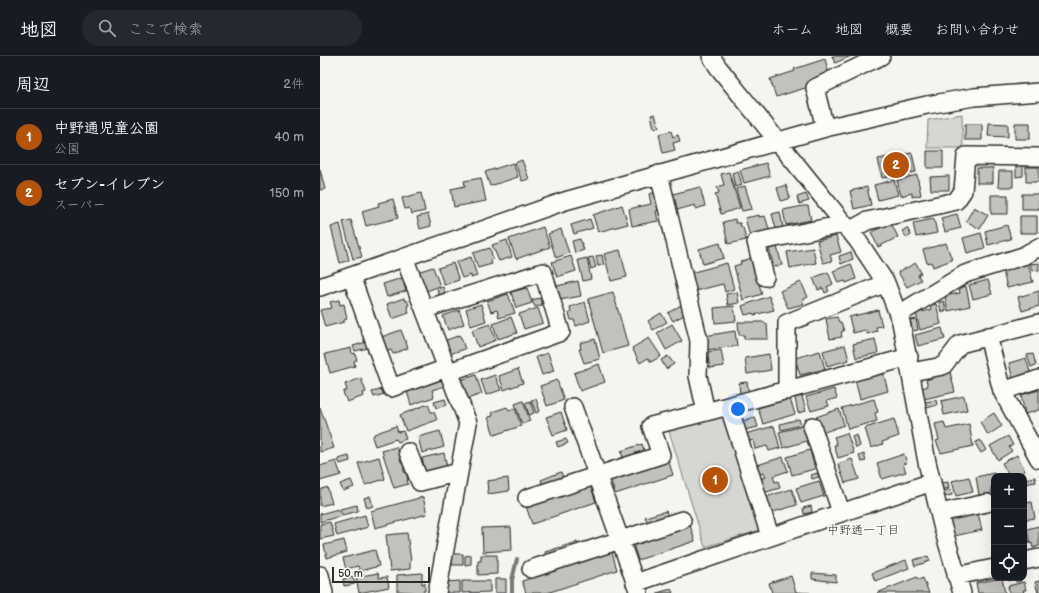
<!DOCTYPE html>
<html lang="ja">
<head>
<meta charset="utf-8">
<style>
  :root { --surface:#171b24; --page:#242831; --text:#f1f3f6; --muted:#9ea1a6; --line:#363941; --accent:#b45309 }
  body { margin:0; font-family:"Balsamiq Sans","Klee One",sans-serif; background:var(--page); color:var(--text) }
  .controls { position:absolute; right:12px; bottom:12px; display:grid; overflow:hidden; border-radius:8px; box-shadow:0 4px 16px #0002 }
  .controls button { width:36px; height:36px; display:grid; place-items:center; padding:0; border:0; border-bottom:1px solid var(--line); background:var(--surface); color:var(--text); font:20px sans-serif }
  .scale { position:absolute; left:12px; bottom:10px; width:98px; box-sizing:border-box; padding-left:4px; border:2px solid #2b2b2b; border-top:0; font-size:11px; line-height:14px; white-space:nowrap; color:#2b2b2b; -webkit-text-stroke:3px #fdfcf7; paint-order:stroke }
  .you { position:absolute; left:418px; top:353px; width:14px; height:14px; margin:-10px; border:3px solid #fff; border-radius:50%; background:#1a73e8; box-shadow:0 0 0 6px #1a73e833 }
  .badge { display:grid; place-items:center; width:26px; height:26px; border-radius:50%; background:var(--accent); color:#fff; font-size:13px; font-weight:700 }
  .pin { position:absolute; translate:-50% -50%; border:2px solid #fff; box-shadow:0 1px 4px #0006 }
  .list { margin:0; padding:0; list-style:none }
  h2 { display:flex; justify-content:space-between; align-items:center; height:52px; margin:0; padding:0 16px; font-size:17px }
  h2 small { font-size:13px; font-weight:400; color:var(--muted) }
  .list li { display:grid; grid-template-columns:26px 1fr auto; gap:12px; align-items:center; box-sizing:border-box; height:56px; padding:0 16px; border-top:1px solid var(--line) }
  .list b { display:block; font-size:15px; white-space:nowrap }
  .list p { margin:0; font-size:13px; white-space:nowrap; color:var(--muted) }
  .list em { font-size:13px; font-style:normal; color:var(--muted) }
  .icon { flex:none; width:22px; height:22px; fill:none; stroke:currentColor; stroke-width:2; stroke-linecap:round; stroke-linejoin:round }
  .map { position:relative; flex:none; width:719px; height:537px; overflow:hidden }
  header { display:flex; align-items:center; gap:24px; box-sizing:border-box; height:56px; padding:0 20px; background:var(--surface); border-bottom:1px solid var(--line) }
  header strong { font-size:19px }
  nav { display:flex; gap:22px; margin-inline-start:auto; font-size:14px }
  .search { width:280px; height:36px; background:var(--page); display:flex; align-items:center; gap:10px; box-sizing:border-box; padding:0 14px; border-radius:22px; color:var(--muted); font-size:15px }
  main { display:flex }
  aside { flex:1; background:var(--surface) }
  .map>svg:first-child { display:block }
  .green { fill:#d7d6d2; stroke:#81807e }
  .lines { fill:none; stroke-linecap:round; stroke-linejoin:round }
  .stream { stroke:#797877; stroke-width:4 }
  .building { fill:#c2c1be; stroke:#2b2b2b }
  .minor-casing { stroke:#2b2b2b; stroke-width:20 }
  .minor { stroke:#fdfcf7; stroke-width:17 }
  .labels { text-anchor:middle; stroke-width:3; stroke-linejoin:round; paint-order:stroke }
  .neighbourhood-label { font-size:12px; fill:#2b2b2b; stroke:#fdfcf7 }
</style>
</head>
<body>
<header>
<strong>地図</strong>
<div class="search"><svg class="icon" aria-label="search" viewBox="0 0 24 24"><circle cx="10" cy="10" r="6"/><path d="M15 15l6 6"/></svg>ここで検索</div>
<nav><a>ホーム</a><a>地図</a><a>概要</a><a>お問い合わせ</a></nav>
</header>
<main>
<aside>
<h2>周辺<small>2件</small></h2>
<ul class="list">
<li><span class="badge">1</span><div><b>中野通児童公園</b><p>公園</p></div><em>40 m</em></li>
<li><span class="badge">2</span><div><b>セブン-イレブン</b><p>スーパー</p></div><em>150 m</em></li>
</ul>
</aside>
<div class="map">
<svg width="719" height="537" viewBox="0 0 719 537">
  <rect width="100%" height="100%" fill="#f5f4ef"/>
  <filter id="ink" filterUnits="userSpaceOnUse"><feTurbulence type="fractalNoise" baseFrequency=".025" numOctaves="2"/><feDisplacementMap in="SourceGraphic" scale="8" xChannelSelector="R" yChannelSelector="G"/><feConvolveMatrix kernelMatrix="1 2 1 2 8 2 1 2 1" color-interpolation-filters="sRGB"/></filter>
  <g filter="url(#ink)">
    <path class="green" d="M642,58L643,92H607L608,64Z
      M405,358L441,474L385,491L349,375Z"/>
    <g class="lines">
      <path class="stream" d="M192,537V524L197,503"/>
    </g>
    <path class="building" d="M512,0H531L515,7Z
      M505,3L509,18L493,23L495,29L456,41L450,23L475,15L474,13Z
      M335,58L339,71L334,72L331,59Z
      M669,67L688,68V81L668,80Z
      M695,67H710V83H695Z
      M645,68H662V84H645Z
      M351,75L353,81L358,79L360,85L353,87L355,94L343,97L339,78Z
      M607,95H623V112H607Z
      M592,97L596,116L562,122L558,103Z
      M202,104L209,123L202,125L195,107Z
      M193,107L198,121L170,130L165,116Z
      M446,107L450,120L424,127L420,114Z
      M696,109H703V120L696,121Z
      M706,111H719V126H706Z
      M657,112H673V127H657Z
      M0,113L5,133L0,134Z
      M418,115L422,129L415,131L412,117Z
      M679,115H693V131H678Z
      M409,116L420,152L401,158L395,138L399,137L397,131L404,129L401,118Z
      M597,119L601,139L592,141V137L581,140L577,124Z
      M629,120V134H611L610,121Z
      M161,122L166,145L134,151L131,133L145,130L144,125Z
      M574,124L578,139L558,144L554,129Z
      M466,129L470,142L461,145L457,132Z
      M425,130L432,153L422,155L416,133Z
      M380,131L385,150L376,153L375,149L357,154L353,138Z
      M547,131L551,149L534,153L530,135Z
      M337,136L340,154L336,155L338,165L312,170L309,153L331,148L329,138Z
      M101,137L105,155L92,158L90,152L85,153L82,142Z
      M486,138L489,145L479,148L477,141Z
      M702,138H719V153H702Z
      M671,139H688V158H671Z
      M73,143L78,162L46,170L42,155L59,150L58,147Z
      M302,149L308,168L278,176L273,159Z
      M483,150H488L491,164L466,169L463,154Z
      M654,151L668,159L660,173L646,165Z
      M460,156L463,171L456,173L452,158Z
      M108,158L111,170L100,173L97,161Z
      M637,158L641,172L625,176L621,162Z
      M439,159V161L445,160L450,176L430,181L425,162Z
      M700,160H717V177H700Z
      M270,163L273,172L254,178L251,169Z
      M415,163L416,167H420L421,171H423L426,184L408,188L403,166Z
      M614,163L617,177L596,181L593,167Z
      M31,164L42,201L33,203L23,166Z
      M571,167L578,181L558,191L551,176Z
      M20,168L29,204L20,207L11,171Z
      M687,169L691,183L668,189L665,175Z
      M223,171L230,191L196,203L189,183Z
      M587,172L591,179L587,182L582,175Z
      M241,173L249,197L236,202L228,178Z
      M661,177L665,192L647,197L643,182Z
      M516,180L521,196L510,199L512,205L503,207L497,185Z
      M260,183L264,194L255,197L252,185Z
      M187,184L192,201L179,205L172,189Z
      M400,187L404,202L383,208L379,193Z
      M626,187L632,204L613,211L611,206L607,207L603,194Z
      M457,191L462,209L454,211L449,193Z
      M170,192L173,203L170,204L172,208L158,212L153,197Z
      M493,192L496,207L470,212L467,196Z
      M300,194L307,221L291,225L284,198Z
      M531,196L533,203L521,208L519,200Z
      M282,199L284,209L278,210L276,200Z
      M251,200L256,215L237,221L232,206Z
      M151,201L157,220L151,222V219L142,222L136,206Z
      M273,201L276,211L271,213L268,202Z
      M267,202L271,223L263,225L258,204Z
      M431,202L442,238L423,244L414,210L421,208L420,206Z
      M133,207L139,224L124,229L118,212Z
      M407,207L414,233L405,236L403,228L375,235L370,217Z
      M596,207L601,217L598,219L601,224L587,231L578,216Z
      M719,207V214L712,215L710,208Z
      M531,208L536,223L526,227L525,225L518,227L513,215Z
      M708,208L713,226L687,232L683,215Z
      M113,211L120,230L104,236L97,216Z
      M508,216L513,228L507,231L509,235L505,237L503,232L498,234L493,222Z
      M82,222L86,235L67,241L63,228Z
      M668,224L672,238L653,243L649,229Z
      M258,225L261,240L240,244L237,230Z
      M481,226L488,241L482,244L484,248L468,252L460,235Z
      M646,230L650,250L628,255L625,240L640,237L639,232Z
      M123,231L126,240L120,241L117,233Z
      M207,232L212,247L196,252L191,236Z
      M719,235V250L702,255L698,241Z
      M293,236L308,290L283,297L268,243Z
      M417,236L419,247L408,249L406,238Z
      M188,238L195,257L179,262L177,254L171,256L167,245Z
      M449,240L454,254L434,259L433,257L425,259L422,250Z
      M84,242L85,245L87,244L89,249L87,250L89,257L72,263L67,248Z
      M220,242L222,249L215,251L212,244Z
      M19,244L20,249L24,248L27,263L24,264V266L5,271L0,254L12,252L10,246Z
      M624,245L626,255L621,256L619,246Z
      M265,246L270,265L256,270L254,264H251L249,257L251,256L250,251Z
      M161,248L166,265L151,270L146,253Z
      M616,248L621,268L600,274L596,257L611,254L610,249Z
      M361,249L366,258L353,265L348,257Z
      M414,250L416,265L395,267L394,252Z
      M218,252L223,267L204,273L199,258Z
      M139,254L144,268L128,274L123,260Z
      M558,254L562,270L556,271L557,275L547,278L546,274L533,277L529,261Z
      M341,257L347,266L333,274L328,265Z
      M191,261L197,277L178,283L173,268Z
      M517,261L519,266H521L524,275L521,276L522,281L510,283L506,263Z
      M596,263L598,274L593,275L590,264Z
      M418,266H445V268H447L448,283H424V279H419Z
      M170,268L176,284L158,291L152,274Z
      M352,268L362,285L346,294L337,277Z
      M622,272L625,283L598,290L595,279Z
      M81,274L88,292L73,298L71,294L64,296L61,281Z
      M415,275L417,290L386,294L384,280Z
      M140,279L145,293L129,298L124,285Z
      M329,282L341,300L331,306L328,302L320,307L312,292Z
      M275,283L280,303L264,307L259,293H261L260,287Z
      M555,283L558,297L536,302L533,288Z
      M46,286L48,292L35,295L33,290Z
      M525,289L529,304L507,310L503,295Z
      M31,292L32,298L35,297L37,304L34,305L35,310L10,317L5,298Z
      M401,294L404,310L390,312L387,296Z
      M500,295L505,313L480,319L475,302Z
      M228,297L234,315L222,319L216,301Z
      M449,298L451,314L427,318L425,302Z
      M713,298L716,309L711,311L707,299Z
      M348,300L354,308L346,313L341,304Z
      M706,302L711,319L693,324L689,307Z
      M279,308L285,326L260,335L254,317Z
      M198,313L203,327L184,334L179,320Z
      M563,316L568,335L540,343L535,324Z
      M630,316L635,336L604,343L602,332L608,330L606,324Z
      M156,319L162,338L147,343L141,324Z
      M175,319L181,334L166,339L161,324Z
      M122,320L125,330L112,334L114,341L91,349L86,332Z
      M41,322L46,336L43,337L44,340L27,346L23,336L27,334L25,328Z
      M237,324L244,344L227,350L220,330Z
      M427,326L429,337L420,339L419,327Z
      M62,333L64,338L54,341L52,336Z
      M514,333L517,342L507,345L509,350L491,355L486,341Z
      M719,334V354L705,358L701,339Z
      M482,340L486,355L478,357L475,342Z
      M644,340L647,354L624,359L621,345Z
      M125,343L127,349L116,352L114,346Z
      M216,343L220,355L216,357L211,344Z
      M470,343L475,358L443,368L438,352Z
      M554,343L558,356L555,357L557,365L528,373L522,352Z
      M616,344L617,349L607,352L605,346Z
      M203,345L210,365L202,368L195,348Z
      M210,345L214,357L209,359L205,347Z
      M108,348L111,356H114L117,364L86,375L80,359Z
      M0,351L14,392L0,396Z
      M187,351L189,354L195,352L201,370L174,379L168,361L173,360L172,356Z
      M519,353L524,369L502,377L496,361Z
      M241,356L247,374L233,379L226,361Z
      M674,357L682,370L668,379L660,366Z
      M435,361L438,371L424,374L422,365Z
      M479,363L481,369L461,374L460,368Z
      M574,363L579,380L562,386L563,388L551,392L545,372Z
      M624,366L626,373L649,368L653,390L621,397L616,385L619,384L615,368Z
      M76,370L78,376L83,375L86,383L78,386L76,383L55,390L52,381L54,380V378Z
      M454,370L460,392L449,395L447,390L435,393L433,384L427,386L425,378Z
      M483,370L487,385L463,392L459,376Z
      M120,375L124,391L102,397L98,381Z
      M527,377L534,397L518,402L514,389H517L514,381Z
      M537,379L540,390L536,392L532,381Z
      M688,380L693,389L689,391L692,395L678,404L670,390Z
      M246,383L248,387L238,391L236,386Z
      M660,384L666,394L661,397L655,387Z
      M322,388L324,394L303,402L301,395Z
      M76,391L78,395H79L82,402H80L81,406L83,405L84,416H86L88,424H87L88,428L74,432L62,395Z
      M490,394L495,413L472,419L467,401Z
      M124,397L127,411L105,415L102,402Z
      M544,398L546,405L541,406L539,400Z
      M584,398L587,407L583,408L586,416L562,423L557,407Z
      M697,399L705,415L696,420H689L682,407Z
      M29,400L30,405L20,408L18,403Z
      M59,401L65,423L45,429L38,407Z
      M463,401L468,415L453,420L455,426L458,425L460,432L443,437L439,423L446,421L444,417L437,419L434,410Z
      M348,403L353,419L295,438L290,422Z
      M532,403L539,423L525,427L518,408Z
      M16,405L21,419L0,425V410Z
      M241,416L243,421L223,429L221,424Z
      M497,417L499,421L492,423L491,419Z
      M674,417V430L671,431L672,437L659,439L656,421Z
      M649,421L653,436L636,440L632,425Z
      M715,421L716,426L704,428V423Z
      M188,422L189,435L168,438L167,425Z
      M31,424L34,431L23,435L20,428Z
      M499,425L504,440L481,447L476,432Z
      M628,426L629,432L621,434L620,427Z
      M270,428L276,446L212,468L206,450Z
      M7,431L12,447L0,450V434Z
      M472,433L477,449L450,457L445,441Z
      M631,433L632,439L623,441L621,436Z
      M50,440L53,450L47,452L44,442Z
      M103,441L107,458L55,472L51,455Z
      M712,446L715,462L704,464V447Z
      M37,449L38,455L22,459L20,453Z
      M491,450L492,456L484,458L483,452Z
      M18,453L20,460L0,466V458Z
      M346,455L348,461L328,467L325,461Z
      M658,457L662,474L634,480L630,463Z
      M45,459L48,471L17,480L14,468Z
      M10,466L14,480L0,483V468Z
      M370,469L375,485L318,504L313,488Z
      M719,470V490L713,492L712,487L710,488L707,473Z
      M191,471L192,494L163,496L162,472Z
      M87,477L91,505H90V513L70,515L66,479Z
      M24,484L27,496L7,502L4,489Z
      M257,486L259,491L226,502L225,496Z
      M55,494L59,510L40,515L38,510L26,513L23,502Z
      M292,496L297,514L227,537H206L202,525Z
      M132,498H143V509H132Z
      M151,499V508L145,509V500Z
      M161,499H177V518L158,519V505H161Z
      M608,500L610,505L595,510L593,504Z
      M586,504L589,512L555,525L552,517Z
      M58,517L59,522L67,521L69,531L39,537L36,521Z
      M102,517V528L105,527V535H103V537L77,535V519Z
      M492,517L516,519V526L492,523Z
      M471,520L476,536L490,537H452L449,527Z
      M33,521L35,528L24,530L23,523Z
      M597,521L598,524L603,522L609,537H557Z
      M682,522L685,537H658L656,527Z
      M688,522H700L701,525L696,526L695,523L689,525Z
      M175,523H186V537H175Z
      M140,525V537H126V526Z
      M142,525H170V536L142,537Z
      M719,525V537H718L715,526Z
      M704,526L706,534H703L704,537H689L688,530Z
      M351,533L353,537H337Z"/>
    <g class="lines">
      <defs>
        <path id="minor" d="M391,0L398,11L538,185L566,227L581,266L607,406L622,469L642,537
          M505,72L495,32L561,0
          M339,118L379,285L378,320L386,356L589,301
          M529,175L547,165L636,145L643,135L646,100L719,101
          M84,201L148,367L117,537
          M31,220L71,332L127,312
          M445,221L436,186L524,168
          M0,231L245,145L505,72L607,49L654,41L719,36
          M105,253L223,216L241,276L129,316
          M579,258L645,218L703,200L719,191
          M668,280L682,335L719,403
          M591,316L623,310L640,288L719,267
          M467,335V267L566,227
          M682,335L719,323
          M253,351L319,537
          M409,351L450,480
          M492,370L521,456
          M88,396L100,426L139,416
          M207,442L341,399L331,370L386,356
          M619,457L667,447
          M704,505L719,502
          M211,513L362,464
          M0,519L4,537
          M636,520L674,512
          M315,527L612,426"/>
      </defs>
      <use href="#minor" class="minor-casing"/>
      <use href="#minor" class="minor"/>
    </g>
  </g>
  <g class="labels">
    <g class="neighbourhood-label">
      <text x="543" y="478">中野通一丁目</text>
    </g>
  </g>
</svg>
<div class="controls">
<button>+</button>
<button>−</button>
<button><svg class="icon" aria-label="locate" viewBox="0 0 24 24"><circle cx="12" cy="12" r="6"/><path d="M12 2v4M12 18v4M2 12h4M18 12h4"/></svg></button>
</div>
<div class="scale">50 m</div>
<div class="you"></div>
<div class="pin badge" style="left:395px;top:424px">1</div>
<div class="pin badge" style="left:576px;top:109px">2</div>
</div>
</main>
</body>
</html>
